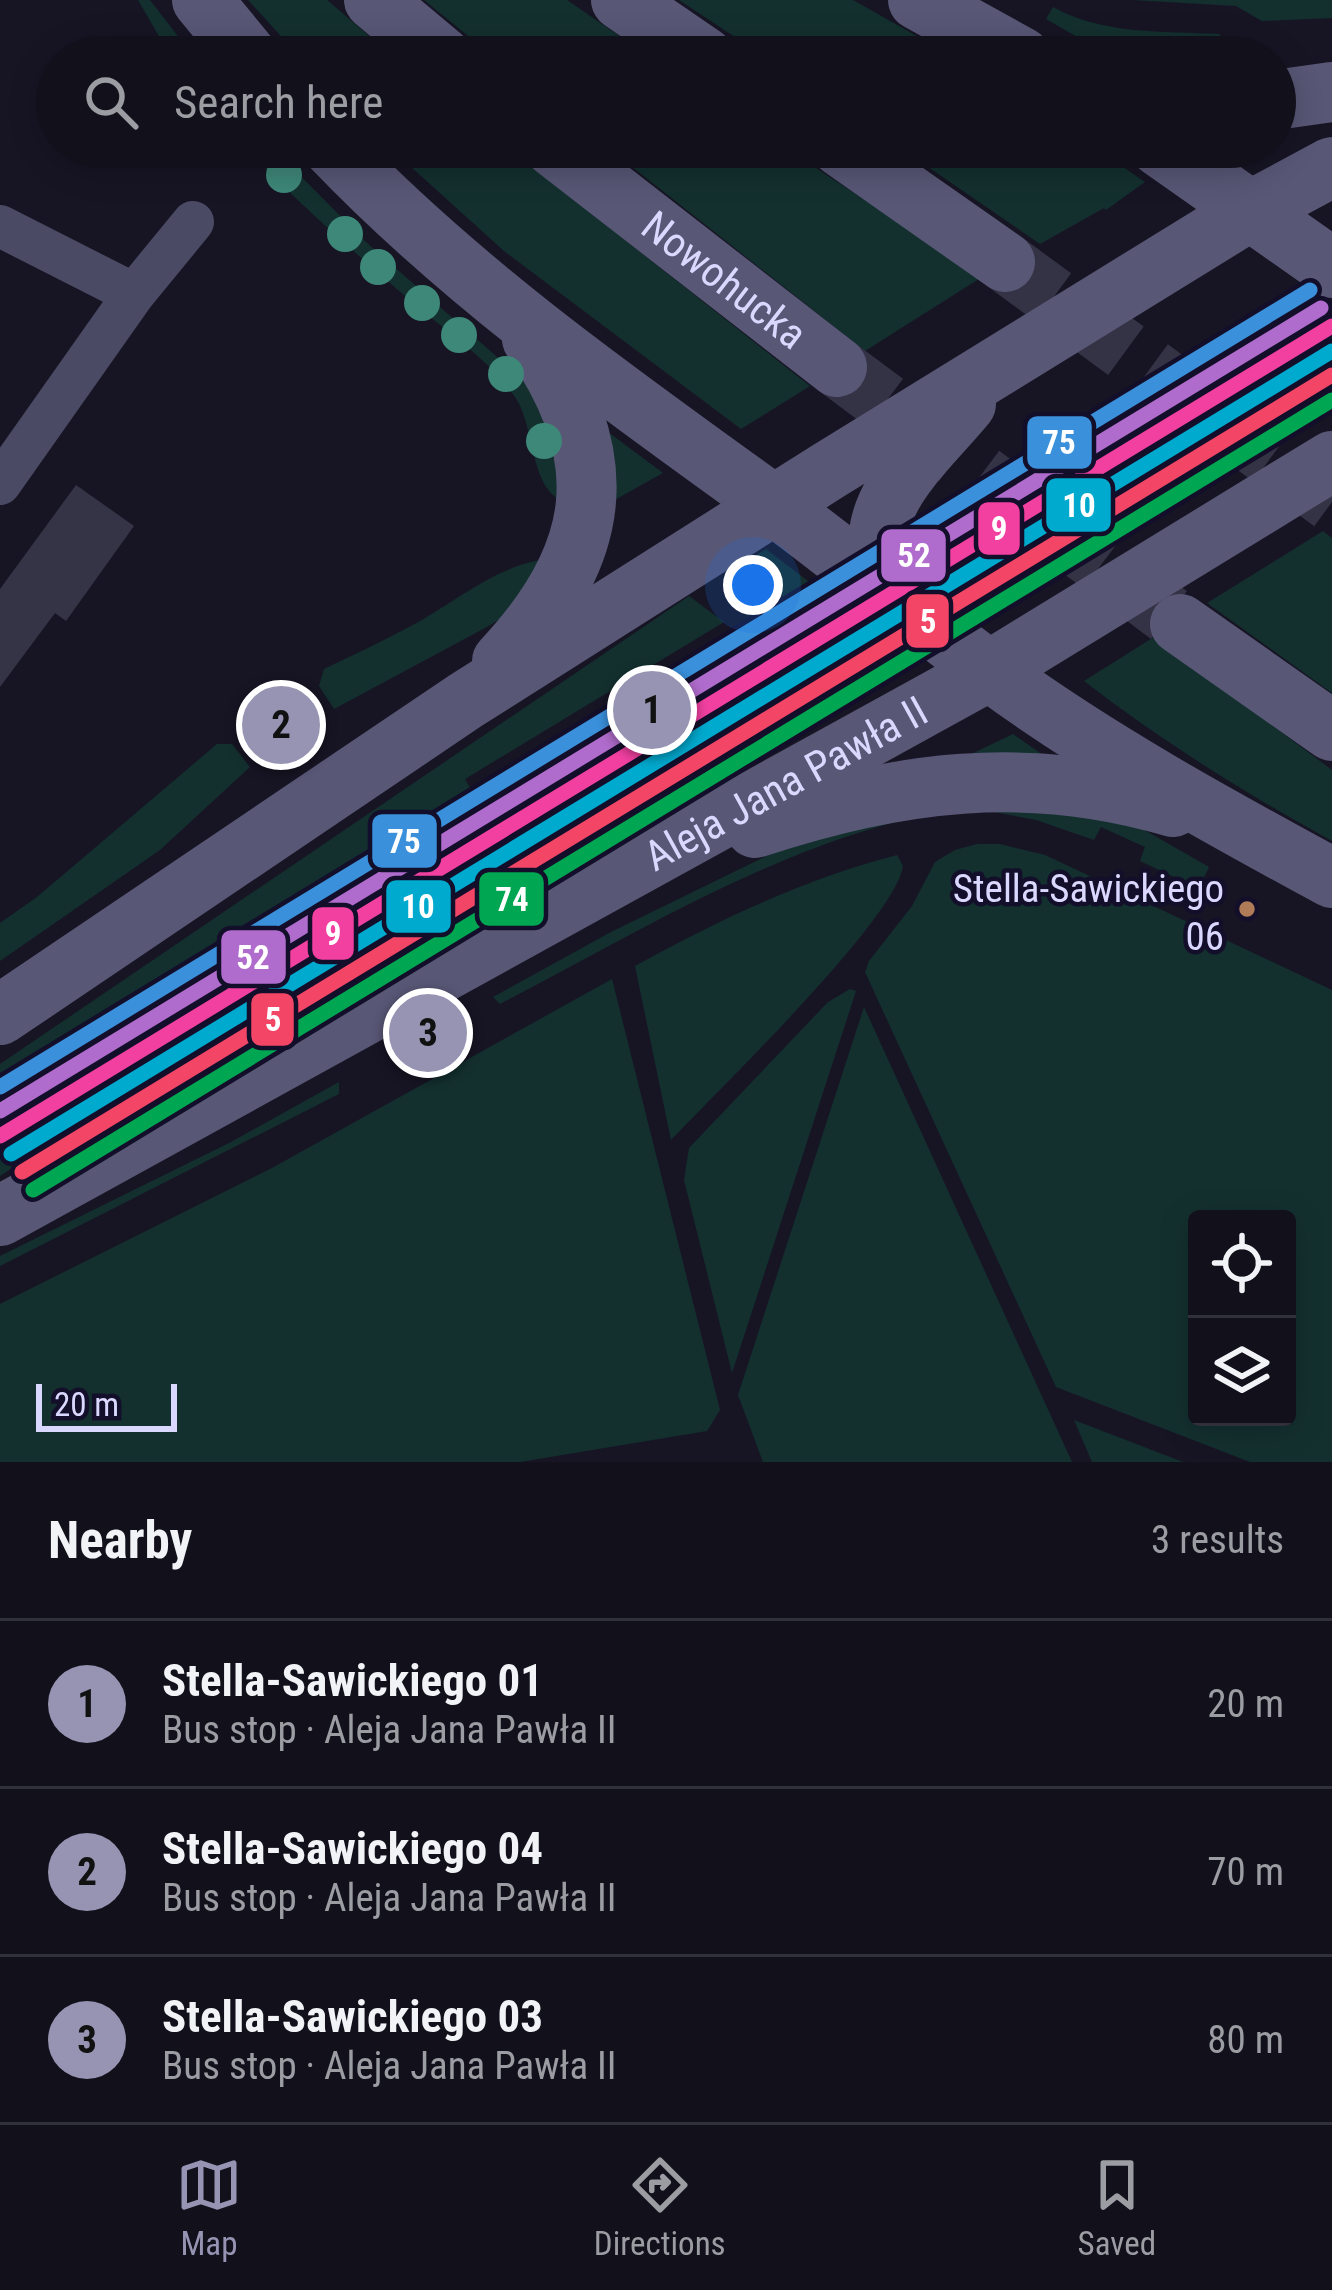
<!DOCTYPE html>
<html lang="en">
<head>
<meta charset="utf-8">
<style>
  :root { --surface:#11101b; --page:#1a1924; --text:#f1f3f6; --muted:#9c9da3; --line:#30303a; --accent:#9694b2 }
  body { margin:0; font-family:"Roboto Condensed",sans-serif; background:var(--page); color:var(--text) }
  .controls { position:absolute; right:36px; bottom:36px; display:grid; overflow:hidden; border-radius:12px; box-shadow:0 6px 30px #0003 }
  .controls button { width:108px; height:108px; display:grid; place-items:center; padding:0; border:0; border-bottom:3px solid var(--line); background:var(--surface); color:var(--text); font:60px sans-serif }
  .scale { position:absolute; left:36px; bottom:30px; width:141px; box-sizing:border-box; padding-left:12px; border:6px solid #dbd8ff; border-top:0; font-size:33px; line-height:42px; white-space:nowrap; color:#dbd8ff; -webkit-text-stroke:9px #130f2a; paint-order:stroke }
  .you { position:absolute; left:753px; top:585px; width:42px; height:42px; margin:-30px; border:9px solid #fff; border-radius:50%; background:#1a73e8; box-shadow:0 0 0 18px #1a73e833 }
  .badge { display:grid; place-items:center; width:78px; height:78px; border-radius:50%; background:var(--accent); color:#111; font-size:39px; font-weight:700 }
  .pin { position:absolute; translate:-50% -50%; border:6px solid #fff; box-shadow:0 3px 12px #0006 }
  .list { margin:0; padding:0; list-style:none }
  h2 { display:flex; justify-content:space-between; align-items:center; height:156px; margin:0; padding:0 48px; font-size:51px }
  h2 small { font-size:39px; font-weight:400; color:var(--muted) }
  .list li { display:grid; grid-template-columns:78px 1fr auto; gap:36px; align-items:center; box-sizing:border-box; height:168px; padding:0 48px; border-top:3px solid var(--line) }
  .list b { display:block; font-size:45px; white-space:nowrap }
  .list p { margin:0; font-size:39px; white-space:nowrap; color:var(--muted) }
  .list em { font-size:39px; font-style:normal; color:var(--muted) }
  .icon { flex:none; width:66px; height:66px; fill:none; stroke:currentColor; stroke-width:2; stroke-linecap:round; stroke-linejoin:round }
  .map { position:relative; flex:none; width:1332px; height:1462px; overflow:hidden }
  .search { position:absolute; background:var(--surface); box-shadow:0 6px 30px #0003; left:36px; right:36px; top:36px; height:132px; display:flex; align-items:center; gap:30px; box-sizing:border-box; padding:0 42px; border-radius:66px; color:var(--muted); font-size:45px }
  .sheet { height:660px; background:var(--surface) }
  nav { display:flex; justify-content:space-around; align-items:center; box-sizing:border-box; height:168px; border-top:3px solid var(--line); background:var(--surface); font-size:33px; color:var(--muted) }
  nav a { display:grid; justify-items:center; gap:6px }
  nav .on { color:var(--accent) }
  .map>svg:first-child { display:block }
  .green { fill:#13302f; fill-rule:evenodd }
  .building { fill:#353346 }
  .lines { fill:none; stroke-linecap:round; stroke-linejoin:round }
  .secondary-tunnel { stroke:#343245; stroke-width:60; stroke-dasharray:60 30; stroke-linecap:butt }
  .minor { stroke:#4a4a65; stroke-width:42 }
  .secondary { stroke:#585776; stroke-width:60 }
  .tram-1-casing { stroke:#130f2a; stroke-width:24 }
  .tram-2-casing { stroke:#130f2a; stroke-width:24 }
  .tram-3-casing { stroke:#130f2a; stroke-width:24 }
  .tram-4-casing { stroke:#130f2a; stroke-width:24 }
  .tram-5-casing { stroke:#130f2a; stroke-width:24 }
  .tram-6-casing { stroke:#130f2a; stroke-width:24 }
  .tram-1 { stroke:#f240a1; stroke-width:15 }
  .tram-2 { stroke:#00a9ce; stroke-width:15 }
  .tram-3 { stroke:#b06ccc; stroke-width:15 }
  .tram-4 { stroke:#f34667; stroke-width:15 }
  .tram-5 { stroke:#3a90db; stroke-width:15 }
  .tram-6 { stroke:#00a651; stroke-width:15 }
  .tree { fill:#3e8879 }
  .bus-dot { fill:#b07c57; stroke:#130f2a; stroke-width:4.5 }
  .labels { text-anchor:middle; stroke-width:9; stroke-linejoin:round; paint-order:stroke }
  .bus-label { font-size:39px; fill:#dbd8ff; stroke:#130f2a; text-anchor:end }
  .street-label { font-size:42px; fill:#dbd8ff; stroke:#130f2a }
  .line-badge { stroke:#130f2a; stroke-width:4.5 }
  .badge-label { font-size:33px; text-anchor:middle; font-weight:bold; fill:#fff }
</style>
</head>
<body>
<div class="map">
<svg width="1332" height="1462" viewBox="0 0 1332 1462">
  <rect width="100%" height="100%" fill="#171524"/>
  <path class="green" d="M138,0H150L194,57H171Z
    M248,0H327L394,57H300Z
    M424,0H567L650,57H494Z
    M679,0H853L954,57H765Z
    M1132,0H1332V18L1262,21L1236,6Z
    M1053,7C1103,35 1163,31 1219,34L1228,43L1227,57H1112L1046,19Z
    M244,147H272L367,243L529,385L550,419L564,502C529,488 535,425 515,397C490,360 447,332 413,303C355,253 297,202 244,147Z
    M389,147H507L810,386L741,429L504,251Z
    M607,147H784L982,277L865,351Z
    M899,147H1094L1145,182L1106,210L1104,208L1040,244Z
    M604,429L663,473L611,502Z
    M1323,531L1332,538V693L1207,603Z
    M766,549L821,591L796,607L741,565Z
    M549,559L502,618L485,628L334,709L319,686L324,669C353,655 383,641 411,626C454,603 499,563 549,559Z
    M689,596L724,622L465,779L477,800L0,1090V1064Z
    M1154,637L1332,770V841C1245,793 1163,742 1084,681Z
    M1013,734L1047,758L965,757Z
    M217,744H232L250,767L160,850L0,961V923L37,897Z
    M1026,803L1141,828L1209,867L1202,882L1191,885L1140,861L1145,847L1101,827L1094,840L1036,820L989,811Z
    M915,817C767,852 635,934 500,1004L493,997L611,932L791,844Z
    M524,832L537,853L269,1003L0,1176V1151Z
    M977,844H1000L1045,855L1332,990V1462H1250L1056,1387L865,972L869,961L912,906L935,862L955,850ZM1197,1219H1287V1417H1197Z
    M897,855L903,866C895,920 718,1090 671,1140L635,966C718,920 805,879 897,855Z
    M612,979L720,1410L707,1431L520,1462H0V1304L272,1168Z
    M850,989L856,991L732,1373L684,1180L689,1148L828,1002Z
    M864,1007L1072,1462H763L738,1395Z
    M339,1082V1094L0,1266V1256L231,1142Z
    M1074,1420L1183,1462H1092Z"/>
  <path class="building" d="M76,485L134,526L66,621L55,613L0,687V589Z"/>
  <g class="lines">
    <path class="secondary-tunnel" d="M1005,262L1332,502
      M837,367L1169,615"/>
    <path class="minor" d="M0,226L134,294
      M0,484L134,294L193,222"/>
    <g class="secondary">
      <path d="M202,0L249,57"/>
      <path d="M374,0L442,57"/>
      <path d="M621,0L704,57"/>
      <path d="M918,0L1021,57"/>
      <path d="M1275,100L1332,92"/>
      <path d="M332,147C464,285 621,395 775,506C848,560 918,618 991,672C1097,750 1216,815 1332,878"/>
      <path id="s1" d="M554,147L837,367"/>
      <path d="M841,147L1005,262"/>
      <path d="M1160,147L1332,268"/>
      <path d="M892,593C848,514 919,461 966,404"/>
      <path d="M1180,624L1332,731"/>
      <path d="M502,661C601,556 616,459 532,339"/>
      <path d="M755,828C897,781 1027,764 1173,807"/>
      <path d="M0,1015L465,701L828,471L1250,211L1332,167"/>
      <path id="s2" d="M0,1216L989,671L1332,461"/>
    </g>
    <defs>
      <path id="tram-1" d="M0,1136L1332,326"/>
      <path id="tram-2" d="M11,1154L1332,351"/>
      <path id="tram-3" d="M0,1111L1321,308"/>
      <path id="tram-4" d="M22,1172L1332,375"/>
      <path id="tram-5" d="M0,1087L1310,290"/>
      <path id="tram-6" d="M33,1190L1332,400"/>
    </defs>
    <use href="#tram-1" class="tram-1-casing"/>
    <use href="#tram-2" class="tram-2-casing"/>
    <use href="#tram-3" class="tram-3-casing"/>
    <use href="#tram-4" class="tram-4-casing"/>
    <use href="#tram-5" class="tram-5-casing"/>
    <use href="#tram-6" class="tram-6-casing"/>
    <use href="#tram-1" class="tram-1"/>
    <use href="#tram-2" class="tram-2"/>
    <use href="#tram-3" class="tram-3"/>
    <use href="#tram-4" class="tram-4"/>
    <use href="#tram-5" class="tram-5"/>
    <use href="#tram-6" class="tram-6"/>
  </g>
  <g class="tree">
    <circle cx="284" cy="175" r="18"/>
    <circle cx="345" cy="234" r="18"/>
    <circle cx="378" cy="267" r="18"/>
    <circle cx="422" cy="303" r="18"/>
    <circle cx="459" cy="335" r="18"/>
    <circle cx="506" cy="374" r="18"/>
    <circle cx="544" cy="441" r="18"/>
  </g>
  <circle class="bus-dot" cx="1247" cy="909" r="10"/>
  <g class="labels">
    <g class="bus-label">
      <text x="1224" y="902">Stella-Sawickiego<tspan x="1224" dy="48">06</tspan></text>
    </g>
    <g class="street-label">
      <text dy="15" stroke="none"><textPath href="#s1" startOffset="216">Nowohucka</textPath></text>
      <text dy="15" stroke="none"><textPath href="#s2" startOffset="897">Aleja Jana Pawła II</textPath></text>
    </g>
  </g>
  <g class="line-badge">
    <rect x="1025" y="414" width="69" height="57" rx="12" fill="#3a90db"/>
    <rect x="1044" y="476" width="69" height="58" rx="12" fill="#00a9ce"/>
    <rect x="976" y="500" width="46" height="57" rx="12" fill="#f240a1"/>
    <rect x="879" y="527" width="69" height="57" rx="12" fill="#b06ccc"/>
    <rect x="904" y="592" width="47" height="58" rx="12" fill="#f34667"/>
    <rect x="370" y="812" width="69" height="58" rx="12" fill="#3a90db"/>
    <rect x="477" y="870" width="69" height="58" rx="12" fill="#00a651"/>
    <rect x="384" y="878" width="69" height="57" rx="12" fill="#00a9ce"/>
    <rect x="310" y="905" width="46" height="57" rx="12" fill="#f240a1"/>
    <rect x="219" y="928" width="69" height="58" rx="12" fill="#b06ccc"/>
    <rect x="249" y="991" width="47" height="57" rx="12" fill="#f34667"/>
  </g>
  <g class="badge-label">
    <text x="1059" y="454">75</text>
    <text x="1079" y="517">10</text>
    <text x="999" y="540">9</text>
    <text x="914" y="567">52</text>
    <text x="928" y="633">5</text>
    <text x="404" y="853">75</text>
    <text x="512" y="911">74</text>
    <text x="418" y="918">10</text>
    <text x="333" y="945">9</text>
    <text x="253" y="969">52</text>
    <text x="273" y="1031">5</text>
  </g>
</svg>
<div class="controls">
<button><svg class="icon" aria-label="locate" viewBox="0 0 24 24"><circle cx="12" cy="12" r="6"/><path d="M12 2v4M12 18v4M2 12h4M18 12h4"/></svg></button>
<button><svg class="icon" aria-label="layers" viewBox="0 0 24 24"><path d="M12 4l9 5-9 5-9-5zM3 14l9 5 9-5"/></svg></button>
</div>
<div class="scale">20 m</div>
<div class="you"></div>
<div class="pin badge" style="left:652px;top:710px">1</div>
<div class="pin badge" style="left:281px;top:725px">2</div>
<div class="pin badge" style="left:428px;top:1033px">3</div>
<div class="search"><svg class="icon" aria-label="search" viewBox="0 0 24 24"><circle cx="10" cy="10" r="6"/><path d="M15 15l6 6"/></svg>Search here</div>
</div>
<section class="sheet">
<h2>Nearby<small>3 results</small></h2>
<ul class="list">
<li><span class="badge">1</span><div><b>Stella-Sawickiego 01</b><p>Bus stop · Aleja Jana Pawła II</p></div><em>20 m</em></li>
<li><span class="badge">2</span><div><b>Stella-Sawickiego 04</b><p>Bus stop · Aleja Jana Pawła II</p></div><em>70 m</em></li>
<li><span class="badge">3</span><div><b>Stella-Sawickiego 03</b><p>Bus stop · Aleja Jana Pawła II</p></div><em>80 m</em></li>
</ul>
</section>
<nav>
<a class="on"><svg class="icon" aria-label="map" viewBox="0 0 24 24"><path d="M3 6l6-2 6 2 6-2v14l-6 2-6-2-6 2zM9 4v14M15 6v14"/></svg>Map</a>
<a><svg class="icon" aria-label="directions" viewBox="0 0 24 24"><path d="M12 3l9 9-9 9-9-9zM9 14v-3h6M13 9l2 2-2 2"/></svg>Directions</a>
<a><svg class="icon" aria-label="saved" viewBox="0 0 24 24"><path d="M7 4h10v16l-5-4-5 4z"/></svg>Saved</a>
</nav>
</body>
</html>
